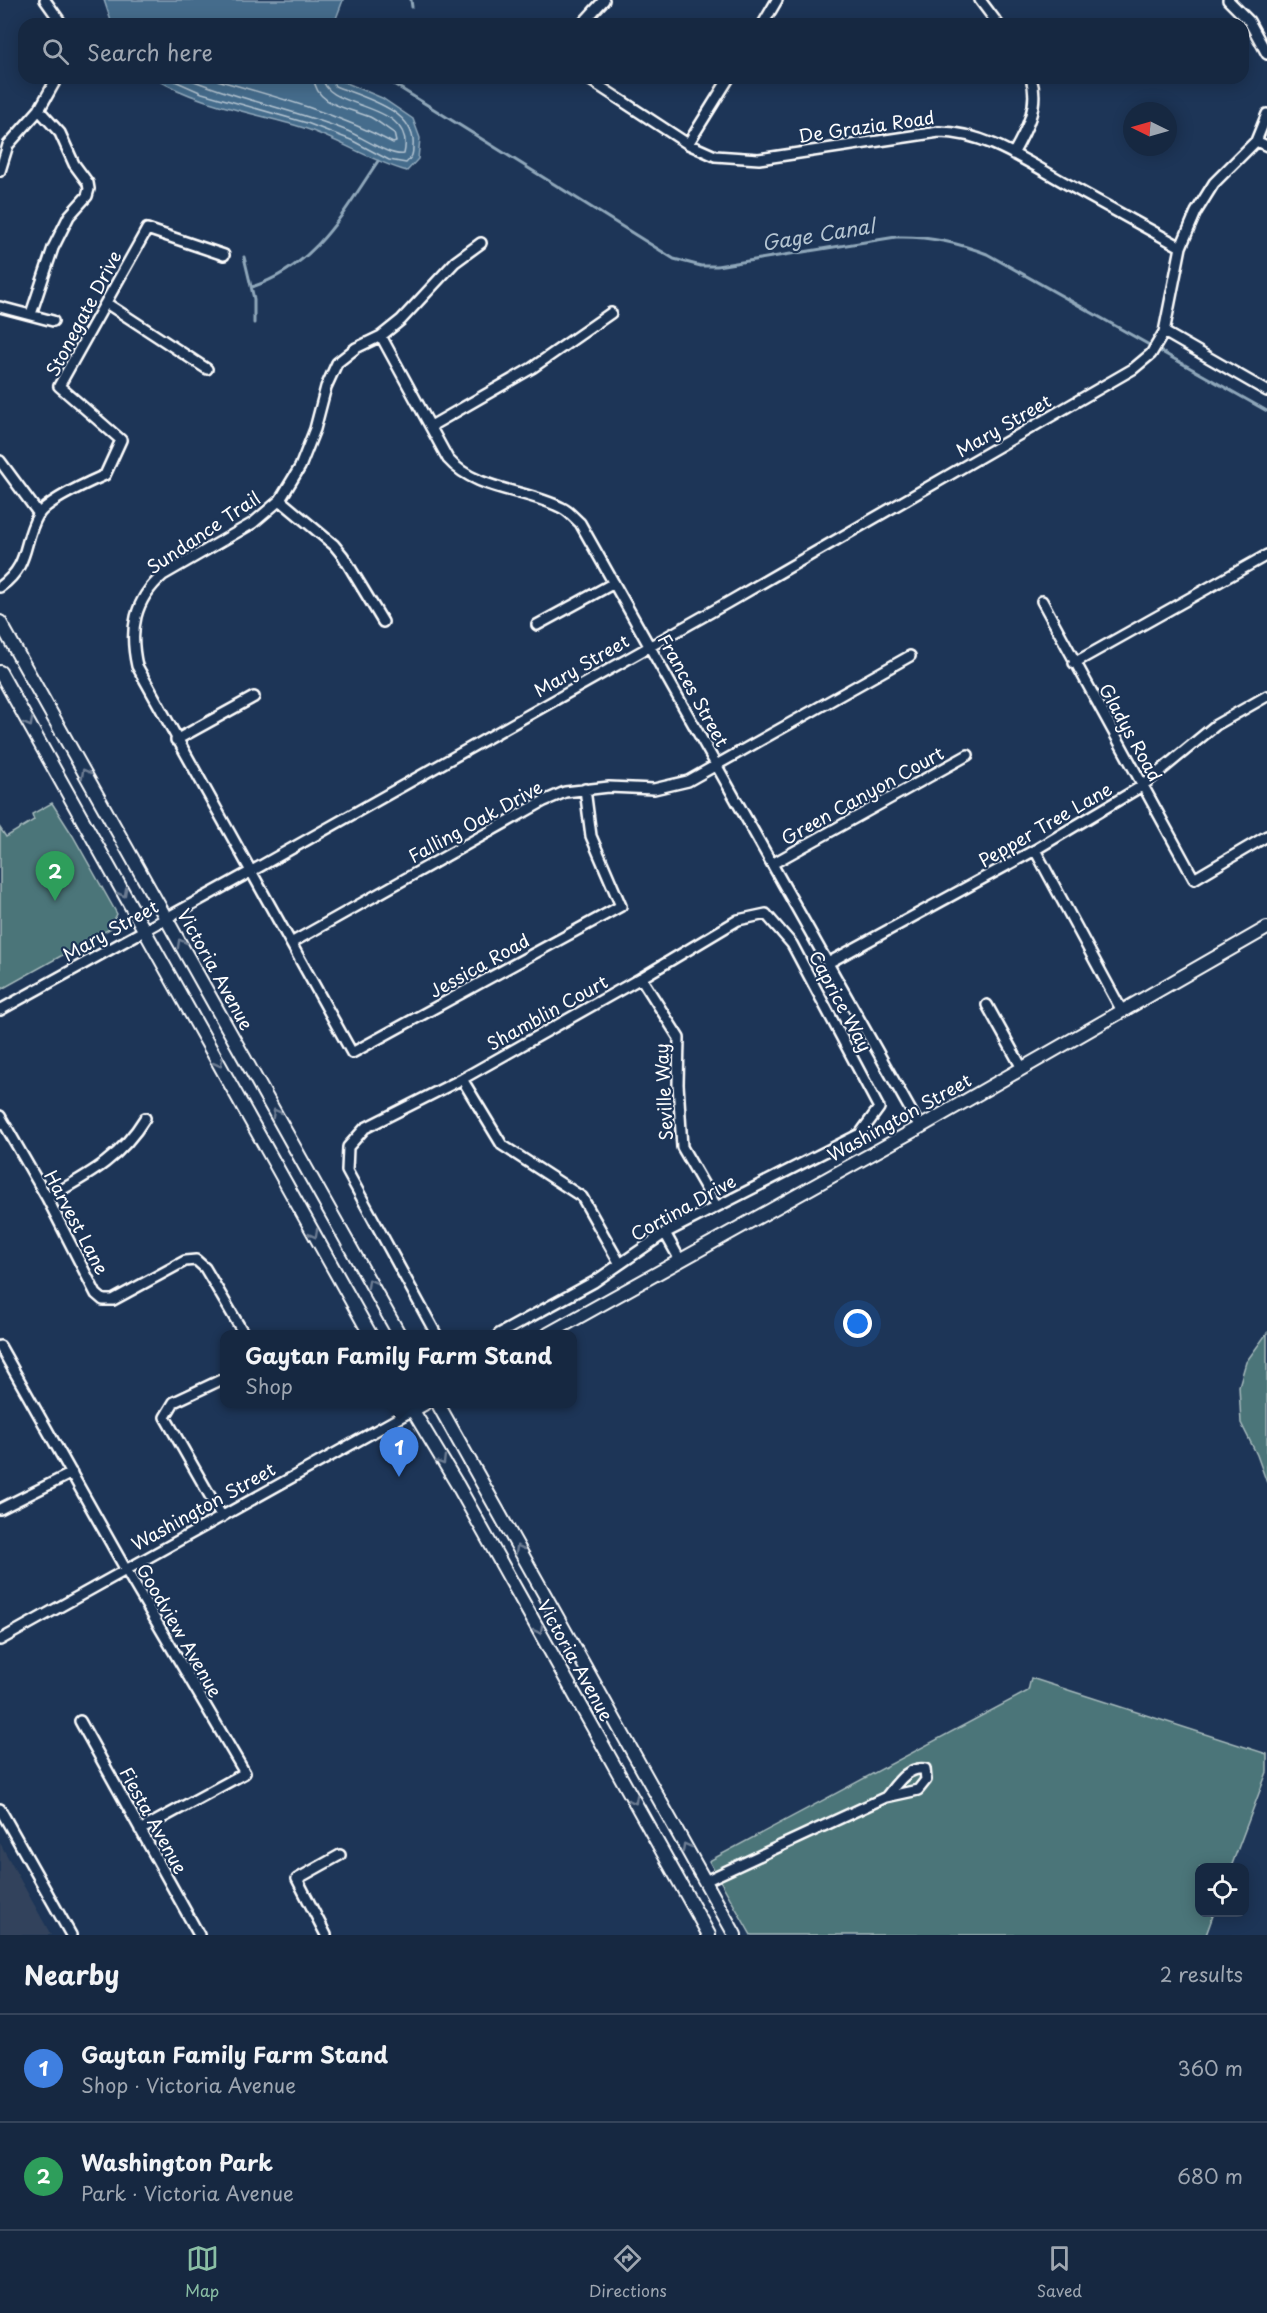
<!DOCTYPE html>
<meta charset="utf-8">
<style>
:root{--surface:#162841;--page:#23344c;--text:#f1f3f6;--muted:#9ea6b1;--line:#35445a;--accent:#8abfa5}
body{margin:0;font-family:"Playpen Sans",sans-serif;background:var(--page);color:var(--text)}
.controls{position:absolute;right:18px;bottom:18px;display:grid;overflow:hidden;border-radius:12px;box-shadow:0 3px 15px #0003}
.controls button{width:54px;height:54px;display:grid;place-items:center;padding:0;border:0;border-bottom:2px solid var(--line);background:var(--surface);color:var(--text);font:30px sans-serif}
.compass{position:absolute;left:1123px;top:102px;width:54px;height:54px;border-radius:50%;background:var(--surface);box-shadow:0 3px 15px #0003;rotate:275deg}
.you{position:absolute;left:858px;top:1324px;width:21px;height:21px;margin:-15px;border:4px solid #fff;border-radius:50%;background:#1a73e8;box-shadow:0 0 0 9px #1a73e833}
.badge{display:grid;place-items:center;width:39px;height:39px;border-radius:50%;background:var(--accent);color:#fff;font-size:20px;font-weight:700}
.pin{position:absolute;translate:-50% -50px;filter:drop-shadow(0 2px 3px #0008)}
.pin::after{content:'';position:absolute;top:32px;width:21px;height:18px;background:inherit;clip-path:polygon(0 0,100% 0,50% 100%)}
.popup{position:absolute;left:220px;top:1330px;width:357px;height:78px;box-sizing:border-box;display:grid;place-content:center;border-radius:12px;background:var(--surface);filter:drop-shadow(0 2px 4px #0005);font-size:20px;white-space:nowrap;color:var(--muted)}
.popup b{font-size:22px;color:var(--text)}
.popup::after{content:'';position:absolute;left:50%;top:100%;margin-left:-12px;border:12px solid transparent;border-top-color:var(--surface)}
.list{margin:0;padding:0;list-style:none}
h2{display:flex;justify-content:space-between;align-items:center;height:78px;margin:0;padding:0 24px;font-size:26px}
h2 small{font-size:20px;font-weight:400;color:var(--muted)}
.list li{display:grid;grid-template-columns:39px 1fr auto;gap:18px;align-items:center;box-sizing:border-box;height:108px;padding:0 24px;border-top:2px solid var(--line)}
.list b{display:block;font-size:22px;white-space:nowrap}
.list p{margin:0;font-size:20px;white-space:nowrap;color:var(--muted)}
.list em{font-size:20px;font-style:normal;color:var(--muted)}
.icon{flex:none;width:33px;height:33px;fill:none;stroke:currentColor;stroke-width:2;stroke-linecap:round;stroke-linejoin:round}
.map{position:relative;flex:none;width:1267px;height:1935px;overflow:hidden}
.search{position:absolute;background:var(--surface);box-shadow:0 3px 15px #0003;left:18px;right:18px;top:18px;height:66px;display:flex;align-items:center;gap:15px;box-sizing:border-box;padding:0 21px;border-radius:18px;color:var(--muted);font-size:22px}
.sheet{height:294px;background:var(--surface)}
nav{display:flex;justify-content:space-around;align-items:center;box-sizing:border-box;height:84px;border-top:2px solid var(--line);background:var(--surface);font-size:16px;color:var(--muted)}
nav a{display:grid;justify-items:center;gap:3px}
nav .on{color:var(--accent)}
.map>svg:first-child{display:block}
.built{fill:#30425c}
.green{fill:#4c7479;stroke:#a6babc;stroke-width:1.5}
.water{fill:#446c8c;stroke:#8fa7ba;stroke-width:1.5}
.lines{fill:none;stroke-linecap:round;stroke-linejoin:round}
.shore{stroke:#b4c4d1;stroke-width:1.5}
.stream{stroke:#8fa7ba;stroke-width:3}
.minor-casing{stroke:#fff;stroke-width:14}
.major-casing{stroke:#fff;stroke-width:16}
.minor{stroke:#1d3557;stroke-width:9}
.major{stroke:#1d3557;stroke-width:12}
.oneway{stroke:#6c7c92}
.labels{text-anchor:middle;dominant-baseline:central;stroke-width:4.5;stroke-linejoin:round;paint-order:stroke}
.street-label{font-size:18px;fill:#fff;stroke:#1d3557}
.water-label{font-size:20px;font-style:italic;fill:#b4c4d1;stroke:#1d3557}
</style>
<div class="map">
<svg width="1267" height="1935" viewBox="0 0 1267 1935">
<rect width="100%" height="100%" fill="#1d3557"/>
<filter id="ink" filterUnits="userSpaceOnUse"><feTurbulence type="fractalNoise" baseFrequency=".0167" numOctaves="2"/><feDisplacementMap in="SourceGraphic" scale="12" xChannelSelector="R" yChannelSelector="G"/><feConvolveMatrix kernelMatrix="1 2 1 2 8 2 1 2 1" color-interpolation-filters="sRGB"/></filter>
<g filter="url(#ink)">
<!-- built -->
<path class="built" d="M 0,1843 L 51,1935 L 0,1935 Z"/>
<!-- green -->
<path class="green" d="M 52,803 L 73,836 L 117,914 L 113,922 L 113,927 L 0,990 L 0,828 L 6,837 L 34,820 L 32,814 Z
M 1267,1333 L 1267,1483 L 1257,1455 L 1241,1423 L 1239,1386 L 1246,1362 Z
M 1031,1678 L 1267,1754 L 1267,1772 L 1231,1867 L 1200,1868 L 1200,1912 L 1214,1913 L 1206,1935 L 751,1935 L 709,1861 L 1028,1691 Z"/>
<!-- water -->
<path class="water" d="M 104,0 L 343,0 L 334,24 L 112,24 Z
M 155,78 L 335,78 L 382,98 L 413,119 L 420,138 L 418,159 L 407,171 C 371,161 340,140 304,128 C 255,112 200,106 155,78 Z"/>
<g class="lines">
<!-- shore -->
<path class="shore" d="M 168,78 L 202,93 L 307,123 L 351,140 L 389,160 L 406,163 C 412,157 413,155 413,147 C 417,110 362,97 335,86 L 331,78
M 187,78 C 238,100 294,109 345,130 C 361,136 390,157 404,154 C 417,100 325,111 323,78
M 210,78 C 274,96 334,112 393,143 L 396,142 L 394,133 C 386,128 378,121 370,117 C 349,108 315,105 314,78"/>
<!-- stream -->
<path class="stream" d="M 411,0 L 412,7
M 384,78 L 674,259 L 701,266 L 717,266 L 896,237 C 928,236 957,242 987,254 L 1267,411
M 244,257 L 254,299 L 254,323
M 252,287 C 317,265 342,214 378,161"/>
<!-- minor casing -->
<g class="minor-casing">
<path id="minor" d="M 45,0 L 62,24
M 980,0 L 998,24
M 1228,0 L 1249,21 L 1267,54
M 582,24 L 604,0
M 763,24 L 777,0
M 587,78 L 688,144 L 715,156 L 759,159 L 939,132 C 986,132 1027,162 1067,184 C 1105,205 1143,226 1181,247
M 1256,141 L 1267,146
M 688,144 L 729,78
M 1013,154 C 1026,131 1040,105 1031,78
M 0,171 L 8,145 L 39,110 L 57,78
M 481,243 L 455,262 L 401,320 L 381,336 L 356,348 L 337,363 L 326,387 L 315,429 L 300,467 L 280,500 L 253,523 L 163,575 C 134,600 129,630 137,666 L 352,1053 L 621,906 L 591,836 L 585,789
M 106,303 L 207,369
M 0,307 L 53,321
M 31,314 L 53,248 L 69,216 L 87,196 L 89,189 L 88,183 L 74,164 L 60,133 L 39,110
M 1164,332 L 1267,391
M 381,336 L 448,459 C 476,491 526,489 562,508 C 569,511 574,518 580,523 L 920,1127
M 431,426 L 532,368 L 611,313
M 0,461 L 39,514
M 280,500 L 334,545 L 343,556 L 383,622
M 0,587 C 31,564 22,543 38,515 C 47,501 89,482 105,475 L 121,440 L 59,386 L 147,229 L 224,255
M 1042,601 L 1194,879 L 1267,836
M 537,625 L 614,583
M 1074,663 L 1267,555
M 176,740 L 254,697
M 1035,850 L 1122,1011
M 772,864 L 968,755
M 291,943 L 544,801 L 565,792 L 609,787 L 654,789 L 688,781 L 910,656
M 828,963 L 1035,850 L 1142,786 L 1216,725 L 1267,696
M 641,978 L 679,1038 L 678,1084 L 682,1147 L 716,1206
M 987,1005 L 1022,1068
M 0,1010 L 250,872 L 727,603 L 1133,369 L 1151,354 L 1164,332 L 1181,247 L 1196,212 L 1214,183 L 1256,141 L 1267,114
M 462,1079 L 502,1145 L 582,1197 L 620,1264
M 0,1116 L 47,1198 L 96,1294 L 103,1300 L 113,1300 L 185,1261 L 196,1260 L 205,1268 L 244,1334
M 47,1198 C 88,1175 120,1159 145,1118
M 665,1233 L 680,1260
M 436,1334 L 347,1171 L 348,1147 L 365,1128 L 462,1079 L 641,978 L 738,920 L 766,914 L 792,944 L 879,1108 L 860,1134 L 665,1233 L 594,1282 L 499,1334
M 0,1346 L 126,1570 L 245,1773 L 140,1830
M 0,1509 L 72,1473
M 222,1517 L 165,1417 L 174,1402 L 225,1378
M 0,1640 L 413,1410
M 80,1721 L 199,1935
M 0,1809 L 71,1935
M 705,1881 L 886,1797 L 918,1790 L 926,1780 L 925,1769 C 907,1766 896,1785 886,1797
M 326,1935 L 297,1879 L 340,1855"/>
</g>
<!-- major casing -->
<g class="major-casing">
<path id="major" d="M 0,622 L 399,1334
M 0,672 L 370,1334
M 548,1334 L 920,1127 L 1267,928
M 409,1404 L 457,1484 L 709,1935
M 438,1404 L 735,1935
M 413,1410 L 424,1404"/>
</g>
<!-- minor -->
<use href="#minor" class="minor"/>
<!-- major -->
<use href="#major" class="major"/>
</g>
<!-- one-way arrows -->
<defs><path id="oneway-chevron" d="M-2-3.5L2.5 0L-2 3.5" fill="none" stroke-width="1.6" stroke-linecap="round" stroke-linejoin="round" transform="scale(1.5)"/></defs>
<g class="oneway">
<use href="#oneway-chevron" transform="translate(29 723) rotate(61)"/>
<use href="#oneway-chevron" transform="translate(85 773) rotate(-119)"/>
<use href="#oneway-chevron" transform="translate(123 893) rotate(61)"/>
<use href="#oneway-chevron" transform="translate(181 943) rotate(-119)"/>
<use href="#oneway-chevron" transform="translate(219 1063) rotate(61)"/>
<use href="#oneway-chevron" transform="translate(276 1113) rotate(-119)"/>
<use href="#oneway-chevron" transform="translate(314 1234) rotate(61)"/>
<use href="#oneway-chevron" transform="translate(371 1283) rotate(-119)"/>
<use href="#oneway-chevron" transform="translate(442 1461) rotate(59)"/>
<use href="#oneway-chevron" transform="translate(519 1549) rotate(-119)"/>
<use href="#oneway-chevron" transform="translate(539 1630) rotate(61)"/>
<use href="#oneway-chevron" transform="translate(634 1800) rotate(61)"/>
<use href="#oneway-chevron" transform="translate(686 1847) rotate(-119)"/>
</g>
</g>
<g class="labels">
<!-- street labels -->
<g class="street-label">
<text transform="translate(866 126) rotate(-8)">De Grazia Road</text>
<text transform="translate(83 313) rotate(-62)">Stonegate Drive</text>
<text transform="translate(1003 425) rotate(-30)">Mary Street</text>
<text transform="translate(203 532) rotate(-34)">Sundance Trail</text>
<text transform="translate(581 665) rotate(-30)">Mary Street</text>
<text transform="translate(694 690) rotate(61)">Frances Street</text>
<text transform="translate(1131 732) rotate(61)">Gladys Road</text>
<text transform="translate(862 795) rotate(-29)">Green Canyon Court</text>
<text transform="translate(475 821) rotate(-29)">Falling Oak Drive</text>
<text transform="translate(1045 824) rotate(-30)">Pepper Tree Lane</text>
<text transform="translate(110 930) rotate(-29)">Mary Street</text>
<text transform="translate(479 965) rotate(-29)">Jessica Road</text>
<text transform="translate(216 969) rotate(61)">Victoria Avenue</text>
<text transform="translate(841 1001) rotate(62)">Caprice Way</text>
<text transform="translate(547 1012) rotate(-29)">Shamblin Court</text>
<text transform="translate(663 1092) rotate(-93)">Seville Way</text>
<text transform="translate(899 1117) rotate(-29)">Washington Street</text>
<text transform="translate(683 1207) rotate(-29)">Cortina Drive</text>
<text transform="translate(77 1222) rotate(62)">Harvest Lane</text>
<text transform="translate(203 1506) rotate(-29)">Washington Street</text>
<text transform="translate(180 1630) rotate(60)">Goodview Avenue</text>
<text transform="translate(576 1660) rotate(61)">Victoria Avenue</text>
<text transform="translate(154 1820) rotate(61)">Fiesta Avenue</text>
</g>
<!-- water labels -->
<g class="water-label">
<text transform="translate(818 234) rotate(-9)">Gage Canal</text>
</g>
</g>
</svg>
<div class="controls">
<button><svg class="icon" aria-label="locate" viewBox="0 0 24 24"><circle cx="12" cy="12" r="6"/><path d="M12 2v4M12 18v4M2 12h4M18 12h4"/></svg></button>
</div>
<svg class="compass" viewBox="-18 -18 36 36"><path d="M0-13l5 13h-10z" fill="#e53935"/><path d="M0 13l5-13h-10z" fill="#9ea6b1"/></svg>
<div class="you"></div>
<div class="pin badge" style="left:399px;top:1477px;background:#3f7fe0">1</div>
<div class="popup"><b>Gaytan Family Farm Stand</b>Shop</div>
<div class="pin badge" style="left:55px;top:901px;background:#2e9e5b">2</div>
<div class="search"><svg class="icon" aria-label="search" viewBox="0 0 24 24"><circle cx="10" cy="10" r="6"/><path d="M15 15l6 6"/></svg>Search here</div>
</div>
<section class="sheet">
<h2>Nearby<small>2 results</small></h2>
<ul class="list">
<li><span class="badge" style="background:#3f7fe0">1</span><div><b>Gaytan Family Farm Stand</b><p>Shop · Victoria Avenue</p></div><em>360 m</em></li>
<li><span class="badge" style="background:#2e9e5b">2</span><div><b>Washington Park</b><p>Park · Victoria Avenue</p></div><em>680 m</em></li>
</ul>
</section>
<nav>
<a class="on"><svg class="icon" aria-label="map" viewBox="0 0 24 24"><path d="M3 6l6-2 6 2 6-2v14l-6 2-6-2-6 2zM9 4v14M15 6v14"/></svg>Map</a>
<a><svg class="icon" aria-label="directions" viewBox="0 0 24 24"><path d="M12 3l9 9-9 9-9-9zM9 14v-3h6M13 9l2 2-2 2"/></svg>Directions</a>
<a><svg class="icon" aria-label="saved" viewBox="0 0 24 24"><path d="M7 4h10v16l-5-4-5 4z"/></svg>Saved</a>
</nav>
